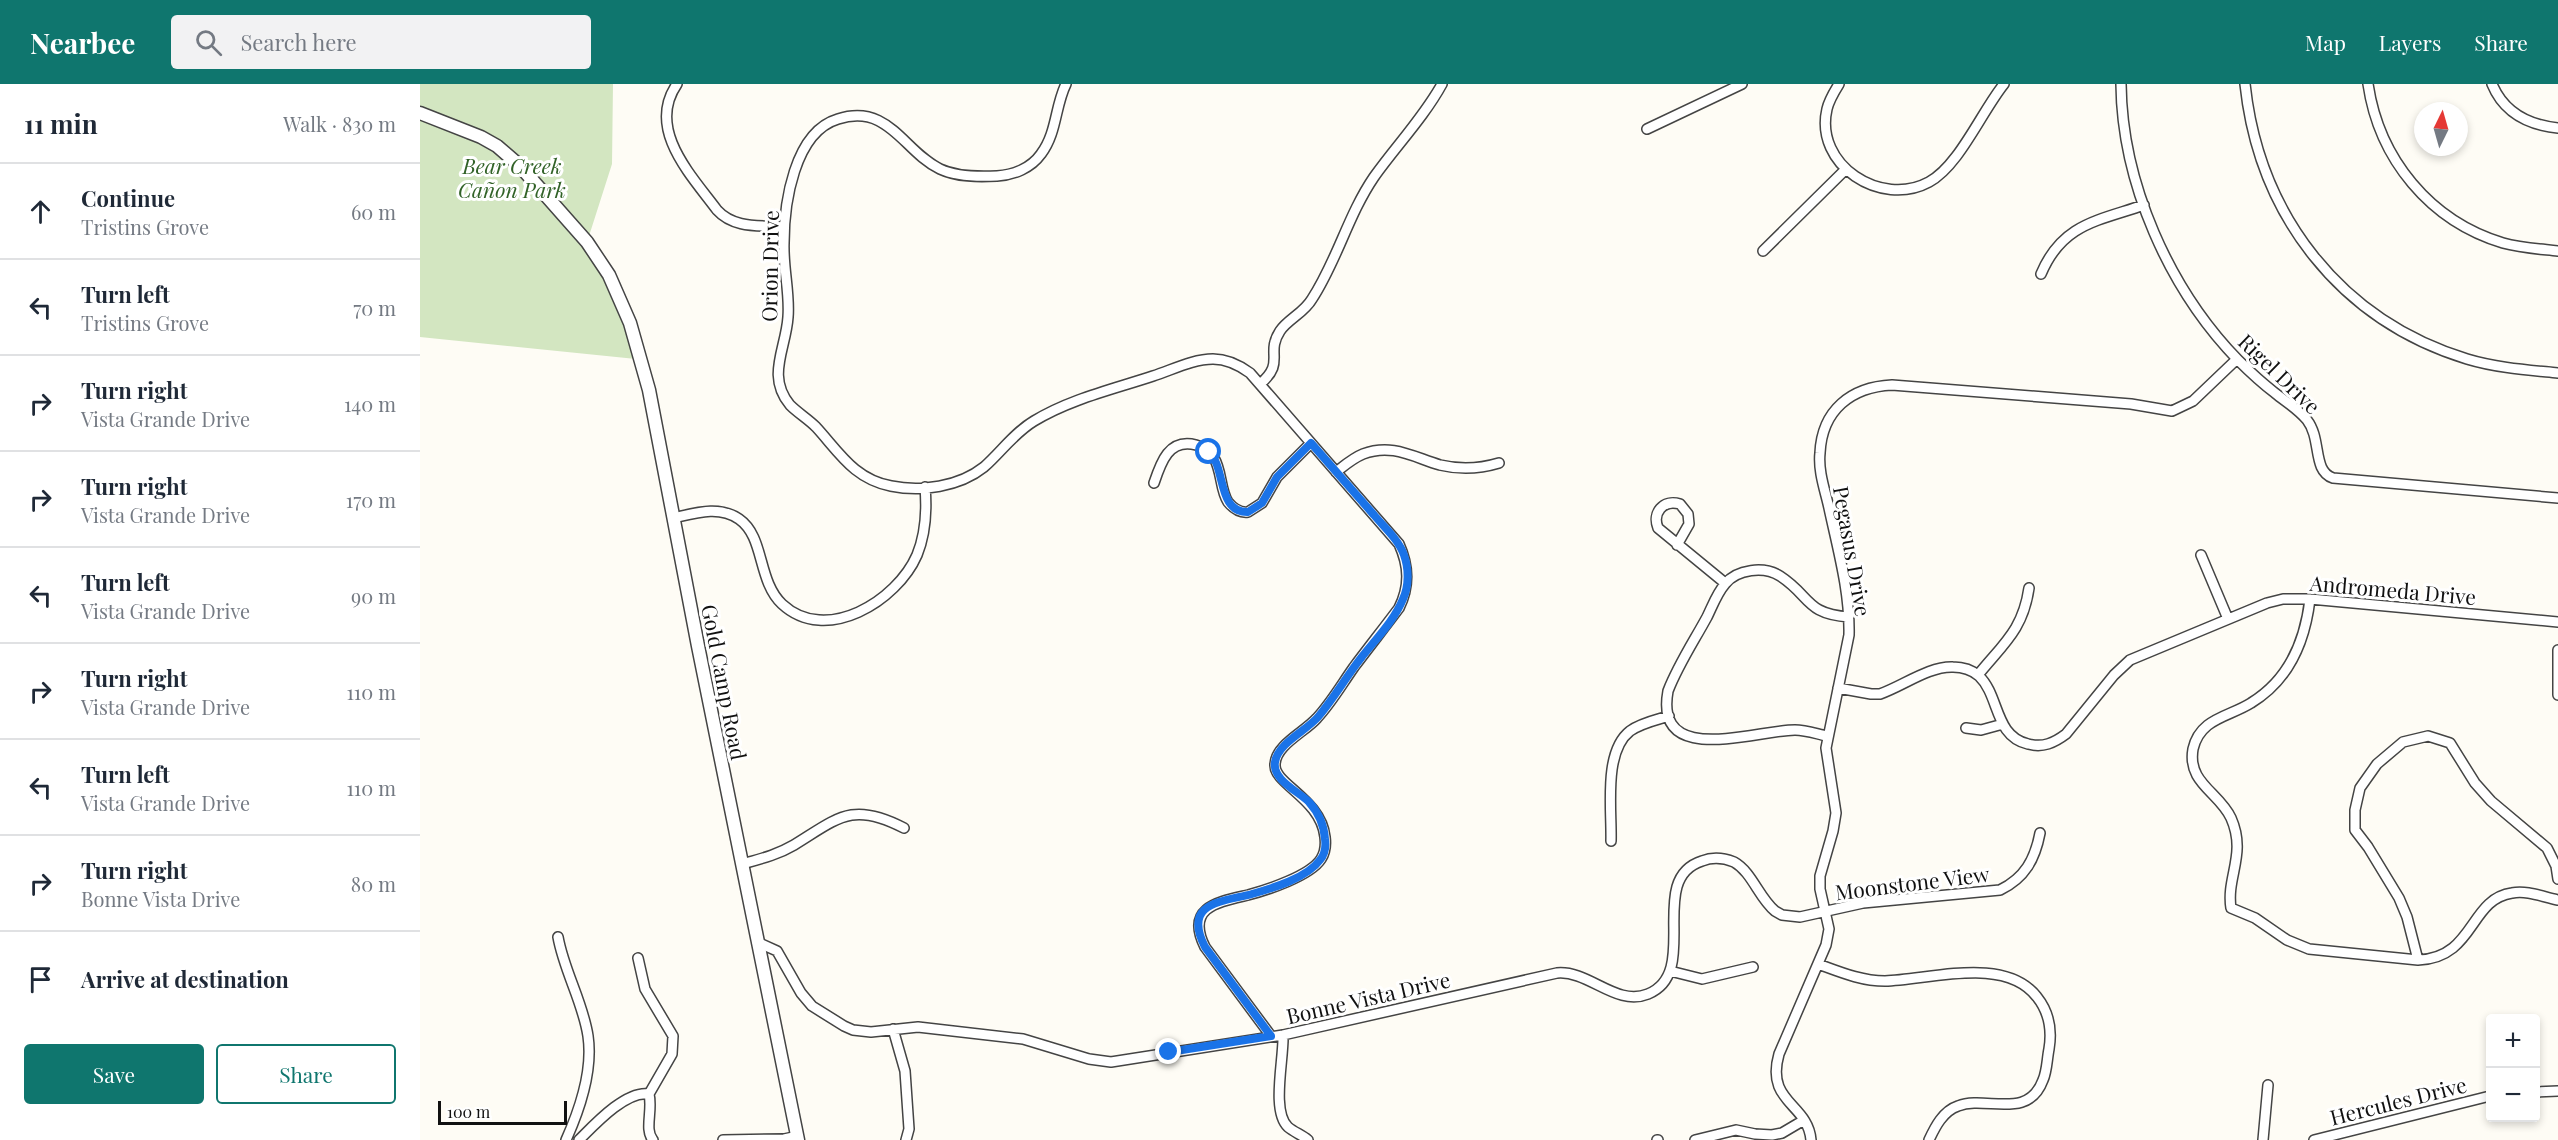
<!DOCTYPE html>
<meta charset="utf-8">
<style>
:root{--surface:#fff;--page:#f2f2f3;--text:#1f2937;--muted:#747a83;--line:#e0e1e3;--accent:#0f766e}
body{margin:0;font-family:"Playfair Display",serif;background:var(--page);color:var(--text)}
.controls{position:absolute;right:18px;bottom:18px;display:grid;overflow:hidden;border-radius:6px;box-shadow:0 3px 9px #0003}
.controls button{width:54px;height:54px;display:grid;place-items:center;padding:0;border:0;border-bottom:2px solid var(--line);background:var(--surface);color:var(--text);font:30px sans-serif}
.compass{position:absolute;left:1994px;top:18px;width:54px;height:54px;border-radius:50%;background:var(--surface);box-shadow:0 3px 9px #0003;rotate:5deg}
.scale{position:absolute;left:18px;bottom:15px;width:129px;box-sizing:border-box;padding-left:6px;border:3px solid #111;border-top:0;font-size:16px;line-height:21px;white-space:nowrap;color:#111;-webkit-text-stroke:4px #fff;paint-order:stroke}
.stop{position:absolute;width:18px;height:18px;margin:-14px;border:4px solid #1a73e8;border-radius:50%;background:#fff}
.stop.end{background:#1a73e8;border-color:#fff;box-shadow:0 2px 6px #0008}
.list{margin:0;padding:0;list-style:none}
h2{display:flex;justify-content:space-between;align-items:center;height:78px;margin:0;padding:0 24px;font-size:26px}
h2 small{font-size:20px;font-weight:400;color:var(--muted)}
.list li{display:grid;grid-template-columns:39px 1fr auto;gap:18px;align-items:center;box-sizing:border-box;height:96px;padding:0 24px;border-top:2px solid var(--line)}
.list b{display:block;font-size:22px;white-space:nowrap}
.list p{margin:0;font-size:20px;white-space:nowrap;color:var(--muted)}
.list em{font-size:20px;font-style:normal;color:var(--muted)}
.actions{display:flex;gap:12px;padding:18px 24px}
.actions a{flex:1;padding:14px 0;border:2px solid var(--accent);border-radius:6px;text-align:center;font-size:21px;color:var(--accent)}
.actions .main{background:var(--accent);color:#fff}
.icon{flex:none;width:33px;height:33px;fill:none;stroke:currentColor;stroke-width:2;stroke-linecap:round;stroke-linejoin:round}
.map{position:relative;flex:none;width:2138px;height:1056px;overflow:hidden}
header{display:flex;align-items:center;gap:36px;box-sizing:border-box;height:84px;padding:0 30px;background:var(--accent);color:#fff}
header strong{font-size:28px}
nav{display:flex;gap:33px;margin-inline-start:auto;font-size:21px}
.search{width:420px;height:54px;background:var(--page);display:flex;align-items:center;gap:15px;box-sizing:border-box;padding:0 21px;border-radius:6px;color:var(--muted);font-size:22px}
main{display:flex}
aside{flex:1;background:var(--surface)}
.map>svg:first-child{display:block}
.green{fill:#d3e6c1}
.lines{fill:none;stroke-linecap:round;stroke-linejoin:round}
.minor-casing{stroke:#444;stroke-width:12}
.tertiary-casing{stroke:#444;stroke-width:15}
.minor{stroke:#fff;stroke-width:9}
.tertiary{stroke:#fff;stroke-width:12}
.route{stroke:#1a73e8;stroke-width:8}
.labels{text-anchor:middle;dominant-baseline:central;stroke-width:6;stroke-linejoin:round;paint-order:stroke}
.park-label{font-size:21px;font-style:italic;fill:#316227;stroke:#fff}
.street-label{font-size:21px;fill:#111;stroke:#fff}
</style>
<header>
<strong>Nearbee</strong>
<div class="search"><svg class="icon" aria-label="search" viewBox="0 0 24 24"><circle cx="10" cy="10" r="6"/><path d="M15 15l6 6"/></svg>Search here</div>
<nav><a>Map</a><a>Layers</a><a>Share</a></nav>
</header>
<main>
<aside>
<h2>11 min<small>Walk · 830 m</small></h2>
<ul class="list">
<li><svg class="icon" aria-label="ahead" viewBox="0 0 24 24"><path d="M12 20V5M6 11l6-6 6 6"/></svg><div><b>Continue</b><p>Tristins Grove</p></div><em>60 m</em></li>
<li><svg class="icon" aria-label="left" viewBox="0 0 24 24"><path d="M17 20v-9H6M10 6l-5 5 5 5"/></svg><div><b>Turn left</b><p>Tristins Grove</p></div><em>70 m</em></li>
<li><svg class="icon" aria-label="right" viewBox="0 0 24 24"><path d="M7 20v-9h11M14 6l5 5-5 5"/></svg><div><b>Turn right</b><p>Vista Grande Drive</p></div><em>140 m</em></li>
<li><svg class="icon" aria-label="right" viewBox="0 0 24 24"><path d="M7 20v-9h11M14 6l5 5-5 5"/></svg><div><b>Turn right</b><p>Vista Grande Drive</p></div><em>170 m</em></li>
<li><svg class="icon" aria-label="left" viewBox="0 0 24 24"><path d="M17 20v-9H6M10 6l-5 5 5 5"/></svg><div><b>Turn left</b><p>Vista Grande Drive</p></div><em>90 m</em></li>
<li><svg class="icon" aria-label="right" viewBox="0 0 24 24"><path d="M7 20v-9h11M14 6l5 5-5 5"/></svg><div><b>Turn right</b><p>Vista Grande Drive</p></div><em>110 m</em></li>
<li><svg class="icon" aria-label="left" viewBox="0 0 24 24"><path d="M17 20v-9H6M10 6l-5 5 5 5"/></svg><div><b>Turn left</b><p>Vista Grande Drive</p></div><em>110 m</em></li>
<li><svg class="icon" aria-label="right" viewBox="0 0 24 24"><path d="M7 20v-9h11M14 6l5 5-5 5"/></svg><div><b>Turn right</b><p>Bonne Vista Drive</p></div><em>80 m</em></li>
<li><svg class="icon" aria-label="arrive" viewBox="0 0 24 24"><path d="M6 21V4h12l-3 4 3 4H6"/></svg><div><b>Arrive at destination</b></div></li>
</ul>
<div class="actions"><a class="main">Save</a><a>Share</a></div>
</aside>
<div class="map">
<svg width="2138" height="1056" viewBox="0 0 2138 1056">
<rect width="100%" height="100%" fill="#fefcf5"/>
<!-- green -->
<path class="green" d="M 0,0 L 193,0 L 192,80 L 169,152 L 210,252 L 216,275 L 0,253 Z"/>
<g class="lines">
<!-- minor casing -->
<g class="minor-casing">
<path id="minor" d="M 257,0 C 226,45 271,91 297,126 C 314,145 341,141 364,143
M 646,0 C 635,22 637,49 621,70 C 611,84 594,91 577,92 C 558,93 537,93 520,85 C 483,67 469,19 418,35 C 374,48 364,120 364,159 C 363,184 370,209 368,233 C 366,265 346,292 370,321 C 378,329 388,335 396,343 C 419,368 434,395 471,402 C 501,408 539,403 564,383 C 581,368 594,349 614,337 C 650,315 694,305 733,292 C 752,286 773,275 793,275 C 807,275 819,281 830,289 L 979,460 C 989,482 990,502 979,524 C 964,544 949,563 934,583 C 922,600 911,619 897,634 C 885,648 855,661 855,681 C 854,700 901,715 905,753 C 906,761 905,769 901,775 C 890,792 847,806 828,811 C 798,818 765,823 785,863 L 851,952
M 1419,0 C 1414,8 1409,16 1407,25 C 1394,81 1461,124 1509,98 C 1539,82 1562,27 1584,0
M 1701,0 C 1702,99 1749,205 1818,276 C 1829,287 1842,299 1855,309 C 1866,318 1878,325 1887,336 C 1902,355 1892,387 1913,394 L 2138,414
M 1825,0 C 1839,131 1920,236 2047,275 C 2077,284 2108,286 2138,289
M 1948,0 C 1959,75 2010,137 2083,159 C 2101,164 2120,165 2138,167
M 2072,0 C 2084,29 2108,41 2138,44
M 1227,45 L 1322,0
M 1343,167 L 1426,85
M 1621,190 C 1642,140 1677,137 1724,121
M 840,300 C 866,278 845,270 860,247 C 868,235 884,229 892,215 C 917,177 928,131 954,93 C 976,62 1004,33 1022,0
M 916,388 C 925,381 933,374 943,370 C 972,359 993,373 1020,381 C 1041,386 1059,385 1079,379
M 734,399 C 741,378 749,354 776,361 C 784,363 790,367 794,374 C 802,387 800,406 808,418 C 813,424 820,429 828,428 L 842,419 L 857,393 L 891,359
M 253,434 C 275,429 299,421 319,435 C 345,453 337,496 362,520 C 406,561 477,517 497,471 C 506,449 507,426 505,403
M 1257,461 L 1269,440 L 1268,430 L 1260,420 C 1243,415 1232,429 1238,444 L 1305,499
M 1781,471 L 1808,535
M 1890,515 C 1885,558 1869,596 1831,619 C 1809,633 1780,634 1773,665 C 1767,699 1799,708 1811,734 C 1827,770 1806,793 1811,824 L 1835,834 L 1867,856 L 1889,865 L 1998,876 C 2055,874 2049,815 2092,809 C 2107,806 2123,813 2138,816
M 2138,566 L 2138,611
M 1558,591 C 1583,560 1603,546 1609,504
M 1418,604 L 1451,610 L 1460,610 C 1483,602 1509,582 1533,583 C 1542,583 1552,586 1559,592 C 1580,612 1574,652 1608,660 C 1623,664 1634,659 1646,650 L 1694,591 L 1710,576 L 1847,519 L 1863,515 L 1890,515 L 2138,538
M 1546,644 L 1561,646 L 1583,640
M 1407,652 C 1397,650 1386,646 1375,646 C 1336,646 1234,684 1248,607 C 1258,581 1274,557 1287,533 C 1292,523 1297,509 1305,500 C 1317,485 1344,482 1360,492 C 1391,512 1385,530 1429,533
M 1191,757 C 1192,726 1183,668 1210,647 C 1221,639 1236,636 1249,632
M 322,780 C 340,775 357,771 374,761 C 418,734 432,717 484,744
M 138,853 C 144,887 163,918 168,952 C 173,986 160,1025 146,1056
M 337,858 L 357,867 L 381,909 L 392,922 L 424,942 L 433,946 L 451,948 L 498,943 L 603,955 L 669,975 L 691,978 L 863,951 L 1137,889 C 1169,886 1196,923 1228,910 C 1282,888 1225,795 1282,777 C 1292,773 1304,774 1314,778 C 1332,788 1339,814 1355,827 L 1362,831 L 1380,833 L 1443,819 L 1580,806 C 1605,794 1615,775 1620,749
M 218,874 L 225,905 L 253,952 L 252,970 L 229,1010
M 1998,876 L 1987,833 L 1979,814 L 1948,763 L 1935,746 L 1935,726 L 1940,704 L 1957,680 L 1983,658 L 2008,652 L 2030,659 L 2055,699 L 2071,717 L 2127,764 L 2136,782 L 2138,795
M 1398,880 C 1420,888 1441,897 1465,897 C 1509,896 1585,871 1617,913 C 1629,928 1632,947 1629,965 C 1627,975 1627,987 1623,996 C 1608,1037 1566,1011 1538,1022 C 1523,1027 1515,1043 1509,1056
M 1250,887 L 1282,895 L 1333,883
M 473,945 L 485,987 L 489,1045 L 486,1056
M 863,951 C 864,975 851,1027 868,1043 C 874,1048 882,1051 888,1056
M 2116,1008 L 2138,1007
M 229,1010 C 233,1026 224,1046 233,1056
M 159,1056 C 174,1041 206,1006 229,1010
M 303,1056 L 364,1055 L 378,1052
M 1237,1056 L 1238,1056
M 1275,1056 L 1316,1046 L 1335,1050 L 1352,1051 L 1362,1049 L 1384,1036
M 1391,1056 C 1388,1019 1345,1019 1359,970 L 1406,861 L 1409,845 L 1400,805 L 1400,792 L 1413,747 L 1416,729 L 1406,664 L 1429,551 C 1430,508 1418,466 1409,424 C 1405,406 1398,387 1400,369 C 1402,326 1431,303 1472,301 L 1711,320 L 1752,327 L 1773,317 L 1817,275
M 1843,1056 L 1848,1001
M 1894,1056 L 2070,1012"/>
</g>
<!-- tertiary casing -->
<g class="tertiary-casing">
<path id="tertiary" d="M 0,29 L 61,53 L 77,62 L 99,81 L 167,158 L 189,191 L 210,239 L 229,306 L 278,562 L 378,1056"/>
</g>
<!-- minor -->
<use href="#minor" class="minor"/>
<!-- tertiary -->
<use href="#tertiary" class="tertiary"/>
</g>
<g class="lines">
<!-- route -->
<path class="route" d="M 749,968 L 851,952 L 785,863 C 762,818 802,818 832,810 C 853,804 887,794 900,776 C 905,770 906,762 905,755 C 904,741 898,728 889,718 C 878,707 852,696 855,678 C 858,659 886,647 898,633 C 914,614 926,593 941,574 C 955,556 974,537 983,515 C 989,502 989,485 984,471 C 979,456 964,443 954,431 C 933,407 912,383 891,359 L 857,393 L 842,419 L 828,428 C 797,429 806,383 789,368"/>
</g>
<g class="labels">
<!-- park labels -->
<g class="park-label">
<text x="92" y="81">Bear Creek<tspan x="92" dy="24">Cañon Park</tspan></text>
</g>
<!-- street labels -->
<g class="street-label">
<text transform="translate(349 182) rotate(-89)">Orion Drive</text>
<text transform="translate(1860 289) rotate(44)">Rigel Drive</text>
<text transform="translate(1433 467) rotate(80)">Pegasus Drive</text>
<text transform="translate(1973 505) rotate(5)">Andromeda Drive</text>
<text transform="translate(305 598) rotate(79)">Gold Camp Road</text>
<text transform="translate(1492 798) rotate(-7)">Moonstone View</text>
<text transform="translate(948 913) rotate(-13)">Bonne Vista Drive</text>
<text transform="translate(1978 1016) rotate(-14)">Hercules Drive</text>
</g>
</g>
</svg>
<div class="controls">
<button>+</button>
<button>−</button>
</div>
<svg class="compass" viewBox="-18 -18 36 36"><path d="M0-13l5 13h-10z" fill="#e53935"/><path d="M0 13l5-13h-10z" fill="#747a83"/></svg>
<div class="scale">100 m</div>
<div class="stop" style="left:789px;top:368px"></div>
<div class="stop end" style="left:749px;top:968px"></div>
</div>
</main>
